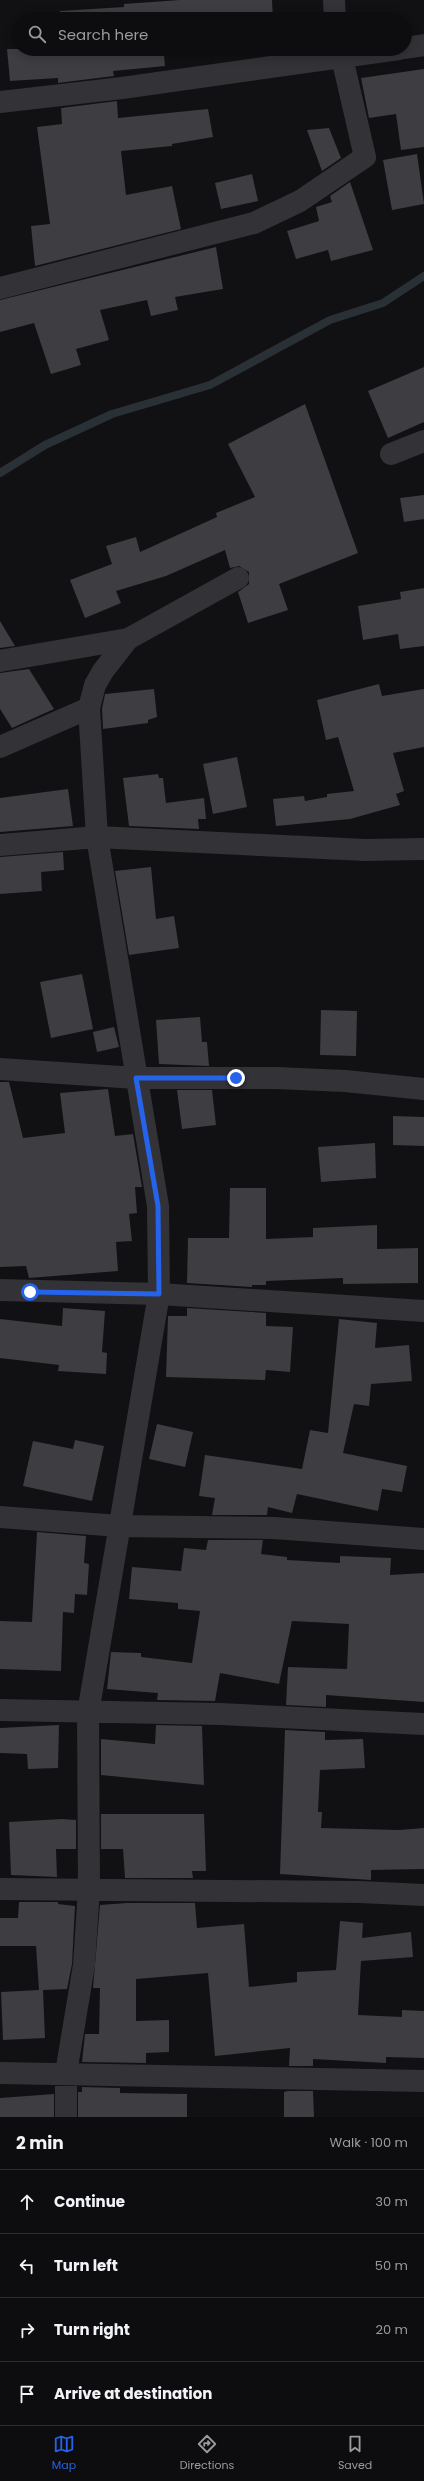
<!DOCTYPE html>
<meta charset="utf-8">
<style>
:root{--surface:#0d0c0e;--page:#1b1a1c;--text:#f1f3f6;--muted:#9a9b9e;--line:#2d2c2e;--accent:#2563eb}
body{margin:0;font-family:Poppins,sans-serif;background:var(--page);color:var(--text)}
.stop{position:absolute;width:12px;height:12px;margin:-9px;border:3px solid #2563eb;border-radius:50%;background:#fff}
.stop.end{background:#2563eb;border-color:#fff;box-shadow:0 1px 4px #0008}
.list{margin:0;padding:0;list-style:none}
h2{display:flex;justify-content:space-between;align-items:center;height:52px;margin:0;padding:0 16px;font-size:17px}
h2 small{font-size:13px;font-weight:400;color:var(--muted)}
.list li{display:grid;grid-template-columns:26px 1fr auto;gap:12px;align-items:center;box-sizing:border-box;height:64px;padding:0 16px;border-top:1px solid var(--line)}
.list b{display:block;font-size:15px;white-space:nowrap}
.list em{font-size:13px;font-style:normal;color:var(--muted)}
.icon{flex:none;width:22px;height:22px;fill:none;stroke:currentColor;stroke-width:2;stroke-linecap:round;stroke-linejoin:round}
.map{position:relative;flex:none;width:424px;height:2117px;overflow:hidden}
.search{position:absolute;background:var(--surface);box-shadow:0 2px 10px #0003;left:12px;right:12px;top:12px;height:44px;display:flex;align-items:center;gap:10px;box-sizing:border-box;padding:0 14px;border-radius:22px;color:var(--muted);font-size:15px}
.sheet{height:308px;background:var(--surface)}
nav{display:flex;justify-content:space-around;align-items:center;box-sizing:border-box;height:56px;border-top:1px solid var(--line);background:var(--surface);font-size:11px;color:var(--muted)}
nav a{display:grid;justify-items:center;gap:2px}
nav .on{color:var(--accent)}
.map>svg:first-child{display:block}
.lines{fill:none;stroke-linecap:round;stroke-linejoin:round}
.stream{stroke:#293137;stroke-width:8}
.building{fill:#3d3d42}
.street{stroke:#323237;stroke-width:22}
.route{stroke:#2563eb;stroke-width:5}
</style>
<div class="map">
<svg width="424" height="2117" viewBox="0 0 424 2117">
<rect width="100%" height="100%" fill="#111012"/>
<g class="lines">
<!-- stream -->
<path class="stream" d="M 0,473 L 45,445 L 112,414 L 210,385 L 330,320 L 383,303 L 424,276"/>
</g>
<!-- building -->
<path class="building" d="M 180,0 L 272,0 L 273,19 L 60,19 L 60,11 L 124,7 L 124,4 Z
M 7,49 L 226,49 L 189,50 L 189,52 L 164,55 L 165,66 L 113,71 L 114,76 L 58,83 L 58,78 L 10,81 Z
M 242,49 L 266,49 L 266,52 L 242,53 Z
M 424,69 L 424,147 L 401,150 L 396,114 L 369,118 L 361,78 Z
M 117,101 L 118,118 L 208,109 L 213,137 L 172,144 L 172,146 L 121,151 L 126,195 L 172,186 L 181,229 L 35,266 L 31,226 L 50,224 L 37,127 L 62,124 L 61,108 Z
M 329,128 L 341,158 L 322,171 L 307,130 Z
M 417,154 L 424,204 L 392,210 L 383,160 Z
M 252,174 L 258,201 L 221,209 L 215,183 Z
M 350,182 L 373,250 L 331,261 L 328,250 L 296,259 L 287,231 L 319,221 L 316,207 L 332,202 L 330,196 Z
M 216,247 L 223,289 L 175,297 L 178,310 L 151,316 L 147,300 L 100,310 L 109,340 L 76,349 L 81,365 L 51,374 L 34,323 L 0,332 L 0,300 Z
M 424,367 L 424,422 L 388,438 L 368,391 Z
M 305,404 L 358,553 L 279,584 L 288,610 L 248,623 L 238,592 L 249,584 L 249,572 L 239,566 L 230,568 L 225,550 L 166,576 L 116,591 L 121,603 L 85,618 L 70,580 L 112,564 L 106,546 L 136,537 L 140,552 L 217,517 L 216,513 L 255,497 L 228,444 Z
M 424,495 L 424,519 L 404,522 L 400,498 Z
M 424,588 L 424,646 L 400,649 L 398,634 L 363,640 L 358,606 L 401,599 L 400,592 Z
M 0,621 L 15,646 L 0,648 Z
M 29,669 L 54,709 L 12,728 L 0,709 L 0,673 Z
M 379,684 L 382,696 L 424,689 L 424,747 L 393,753 L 404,791 L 396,794 L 400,805 L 350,819 L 276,826 L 273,799 L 304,796 L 305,801 L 327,797 L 327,794 L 354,791 L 338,737 L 326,740 L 317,700 Z
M 154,689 L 157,717 L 148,720 L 148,723 L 103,729 L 102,709 L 105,694 Z
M 237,757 L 247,807 L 213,814 L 203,764 Z
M 158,774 L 159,778 L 163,778 L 166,803 L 204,798 L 206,819 L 198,819 L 199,829 L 129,826 L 123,778 Z
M 68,789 L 73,826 L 0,832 L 0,798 Z
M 63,852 L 64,870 L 41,872 L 42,891 L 0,894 L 0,857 Z
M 151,867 L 156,919 L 174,916 L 179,948 L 129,955 L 115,871 Z
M 82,974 L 93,1029 L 51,1038 L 40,982 Z
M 321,1010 L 357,1011 L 356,1056 L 320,1055 Z
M 200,1017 L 202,1042 L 207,1042 L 209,1066 L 159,1064 L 156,1020 Z
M 114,1027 L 119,1047 L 97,1052 L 93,1032 Z
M 0,1082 L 9,1082 L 23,1138 L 65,1133 L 60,1093 L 108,1089 L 115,1136 L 133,1134 L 142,1187 L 135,1187 L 137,1213 L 129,1214 L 132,1241 L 116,1242 L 118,1271 L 29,1278 L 26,1266 L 0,1267 Z
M 177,1090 L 212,1090 L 216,1125 L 182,1129 Z
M 393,1116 L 424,1117 L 424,1146 L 393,1145 Z
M 375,1143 L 376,1178 L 321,1182 L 318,1147 Z
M 230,1188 L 266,1188 L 266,1239 L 313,1237 L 313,1228 L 377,1225 L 377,1249 L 418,1248 L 418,1283 L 343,1284 L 343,1278 L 266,1281 L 266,1285 L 252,1285 L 252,1287 L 187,1283 L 188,1238 L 229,1238 Z
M 63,1308 L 105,1311 L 102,1352 L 107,1353 L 106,1374 L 58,1371 L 59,1365 L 0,1358 L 0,1319 L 62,1326 Z
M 187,1308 L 266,1313 L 266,1326 L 293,1327 L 290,1372 L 266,1370 L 265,1380 L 166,1377 L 168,1316 L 187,1316 Z
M 339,1319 L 377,1323 L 375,1348 L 409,1345 L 412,1381 L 371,1384 L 369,1406 L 354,1404 L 343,1453 L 407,1466 L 402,1492 L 382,1489 L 378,1511 L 297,1494 L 292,1513 L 268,1507 L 267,1515 L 212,1515 L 215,1498 L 199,1496 L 205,1455 L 302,1469 L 310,1430 L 328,1433 Z
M 157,1424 L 193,1432 L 185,1467 L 149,1459 Z
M 75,1440 L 104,1446 L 92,1501 L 23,1486 L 33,1441 L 73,1449 Z
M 37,1532 L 86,1536 L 84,1563 L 89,1564 L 87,1595 L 75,1594 L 74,1613 L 63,1612 L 61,1671 L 0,1669 L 0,1621 L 32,1622 Z
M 208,1540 L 263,1540 L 261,1554 L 287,1557 L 287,1560 L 340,1563 L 340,1556 L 391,1558 L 390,1575 L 424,1573 L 424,1702 L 326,1695 L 326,1707 L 286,1705 L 288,1667 L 347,1669 L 349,1624 L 292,1621 L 279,1684 L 220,1673 L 215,1701 L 157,1700 L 158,1693 L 107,1689 L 111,1652 L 141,1653 L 141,1657 L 192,1663 L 200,1611 L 178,1609 L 178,1603 L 129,1599 L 132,1567 L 181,1571 L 184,1548 L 206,1550 Z
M 59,1725 L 58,1768 L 28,1769 L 27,1754 L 0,1753 L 0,1728 Z
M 156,1725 L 202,1726 L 204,1785 L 101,1775 L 101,1739 L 155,1744 Z
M 285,1730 L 325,1732 L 325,1740 L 363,1739 L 365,1768 L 320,1770 L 318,1812 L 322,1812 L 321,1828 L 399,1830 L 424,1828 L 424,1869 L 371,1870 L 371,1880 L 280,1874 Z
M 101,1814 L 204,1814 L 206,1871 L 192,1871 L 193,1878 L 125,1878 L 123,1849 L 101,1849 Z
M 62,1819 L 76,1820 L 76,1849 L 56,1849 L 57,1877 L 11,1875 L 9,1822 Z
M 19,1902 L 58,1902 L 58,1904 L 75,1906 L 72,1964 L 67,1989 L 43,1990 L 45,2038 L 3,2040 L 1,1992 L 39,1990 L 36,1946 L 0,1946 L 0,1918 L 18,1918 Z
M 127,1903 L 195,1903 L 197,1928 L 244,1924 L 249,1987 L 297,1982 L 297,1972 L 336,1970 L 340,1921 L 363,1923 L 362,1938 L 411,1932 L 413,1957 L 361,1961 L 358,2015 L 402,2017 L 402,2010 L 424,2011 L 424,2058 L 386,2057 L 386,2063 L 313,2059 L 313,2066 L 289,2066 L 290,2048 L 215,2056 L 208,1973 L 136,1979 L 136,2021 L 169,2020 L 169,2052 L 146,2053 L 146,2063 L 82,2062 L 85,2034 L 99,2034 L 100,1988 L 93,1988 L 100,1905 Z
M 82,2087 L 120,2088 L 120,2093 L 187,2094 L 187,2117 L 78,2117 L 78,2092 L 82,2092 Z
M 288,2091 L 313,2091 L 314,2117 L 284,2117 L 284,2092 Z
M 54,2094 L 54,2117 L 0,2117 L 0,2098 Z"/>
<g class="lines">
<!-- street -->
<path class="street" d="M 334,0 L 335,19
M 405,48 L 424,45
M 0,102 L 122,88 L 399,49
M 0,288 L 254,223 L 300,201 L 365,157 L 340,49
M 391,454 L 424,441
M 0,661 L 128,639
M 0,747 L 89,708
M 0,845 L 97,837 L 365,850 L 424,849
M 0,1069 L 136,1078 L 276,1078 L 345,1081 L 424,1089
M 0,1290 L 159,1294 L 424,1311
M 0,1517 L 119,1526 L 274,1528 L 424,1539
M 0,1710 L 220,1714 L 424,1724
M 0,1889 L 360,1892 L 424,1895
M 0,2073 L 424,2081
M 66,2117 L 66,2073 L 84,1965 L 89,1889 L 88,1713 L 159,1294 L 158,1206 L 97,837 L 89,708 L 95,685 L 103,671 L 128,639 L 238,578"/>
</g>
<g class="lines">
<!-- route -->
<path class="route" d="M 30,1292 L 159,1294 L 158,1206 L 136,1078 L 236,1078"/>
</g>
</svg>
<div class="stop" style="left:30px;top:1292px"></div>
<div class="stop end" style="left:236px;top:1078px"></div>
<div class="search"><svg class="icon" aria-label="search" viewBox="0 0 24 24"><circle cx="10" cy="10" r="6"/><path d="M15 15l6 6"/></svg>Search here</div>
</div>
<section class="sheet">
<h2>2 min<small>Walk · 100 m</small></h2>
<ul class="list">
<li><svg class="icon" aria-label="ahead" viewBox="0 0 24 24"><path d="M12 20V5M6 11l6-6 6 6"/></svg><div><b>Continue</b></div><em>30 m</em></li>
<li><svg class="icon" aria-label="left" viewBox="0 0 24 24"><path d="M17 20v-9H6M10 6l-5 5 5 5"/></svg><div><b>Turn left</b></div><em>50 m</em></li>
<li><svg class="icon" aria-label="right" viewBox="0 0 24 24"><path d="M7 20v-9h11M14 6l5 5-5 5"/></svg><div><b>Turn right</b></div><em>20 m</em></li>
<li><svg class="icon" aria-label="arrive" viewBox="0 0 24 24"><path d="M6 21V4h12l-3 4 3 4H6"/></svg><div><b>Arrive at destination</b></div></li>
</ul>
</section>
<nav>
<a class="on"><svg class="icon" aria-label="map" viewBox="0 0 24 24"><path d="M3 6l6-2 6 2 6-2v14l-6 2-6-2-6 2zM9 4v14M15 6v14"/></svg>Map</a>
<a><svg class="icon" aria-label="directions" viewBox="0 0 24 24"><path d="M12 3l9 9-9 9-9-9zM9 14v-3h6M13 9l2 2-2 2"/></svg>Directions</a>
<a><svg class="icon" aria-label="saved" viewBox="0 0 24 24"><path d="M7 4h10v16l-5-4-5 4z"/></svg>Saved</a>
</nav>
